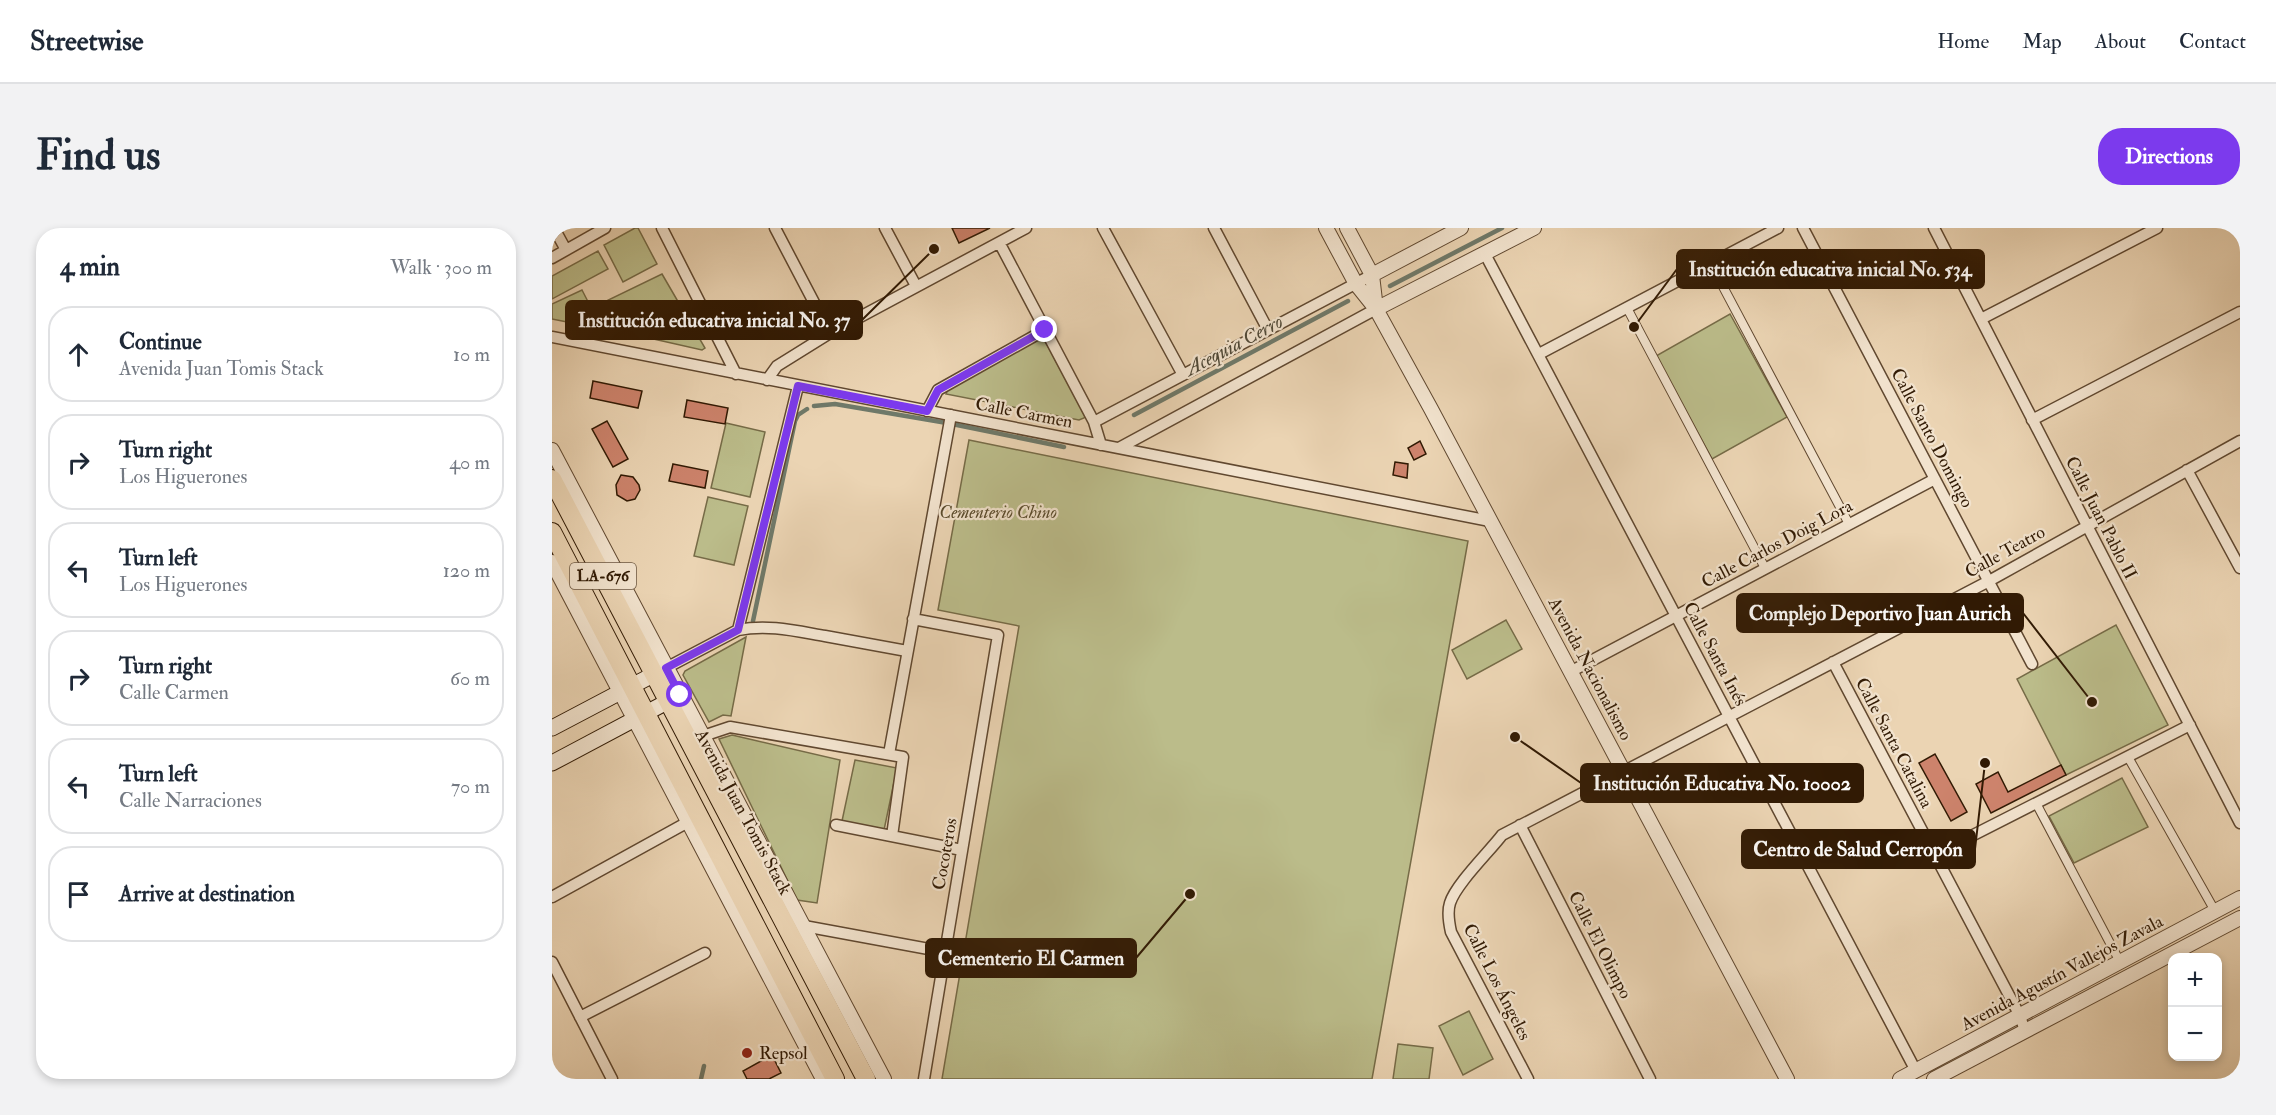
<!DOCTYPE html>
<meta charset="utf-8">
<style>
:root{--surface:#fff;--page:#f2f2f3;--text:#1f2937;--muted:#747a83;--line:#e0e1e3;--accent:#7c3aed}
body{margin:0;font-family:"IM FELL Double Pica",serif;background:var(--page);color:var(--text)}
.controls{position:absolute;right:18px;bottom:18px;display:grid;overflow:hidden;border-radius:12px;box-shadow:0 3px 9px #0003}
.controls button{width:54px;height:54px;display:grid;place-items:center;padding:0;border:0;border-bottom:2px solid var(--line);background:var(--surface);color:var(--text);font:30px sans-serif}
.stop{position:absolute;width:18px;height:18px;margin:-14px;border:4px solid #7c3aed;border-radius:50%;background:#fff}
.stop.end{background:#7c3aed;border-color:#fff;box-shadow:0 2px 6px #0008}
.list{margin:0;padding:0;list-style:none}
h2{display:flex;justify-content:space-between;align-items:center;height:78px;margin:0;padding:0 24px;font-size:26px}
h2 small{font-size:20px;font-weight:400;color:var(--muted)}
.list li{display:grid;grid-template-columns:39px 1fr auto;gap:18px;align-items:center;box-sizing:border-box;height:96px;margin:0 12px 12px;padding:0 12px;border:2px solid var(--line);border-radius:24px}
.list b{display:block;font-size:22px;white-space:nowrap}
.list p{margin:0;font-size:20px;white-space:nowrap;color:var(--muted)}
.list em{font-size:20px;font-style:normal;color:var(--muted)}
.icon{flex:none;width:33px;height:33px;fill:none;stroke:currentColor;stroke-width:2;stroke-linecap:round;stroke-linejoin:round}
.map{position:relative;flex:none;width:1688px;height:851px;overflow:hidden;border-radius:24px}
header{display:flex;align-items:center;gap:36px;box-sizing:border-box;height:84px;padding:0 30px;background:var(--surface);border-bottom:2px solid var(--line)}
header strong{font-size:28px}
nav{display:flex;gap:33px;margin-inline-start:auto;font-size:21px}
.intro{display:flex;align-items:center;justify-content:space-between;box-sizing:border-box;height:144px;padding:0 36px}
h1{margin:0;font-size:42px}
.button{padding:15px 27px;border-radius:24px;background:var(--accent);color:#fff;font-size:21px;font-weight:700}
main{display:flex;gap:36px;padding:0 36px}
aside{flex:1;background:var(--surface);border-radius:24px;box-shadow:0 3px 9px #0003}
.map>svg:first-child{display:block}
.green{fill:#bbbc8a;stroke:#766b47;stroke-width:1.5}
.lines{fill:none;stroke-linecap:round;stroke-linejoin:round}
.stream{stroke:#6f7969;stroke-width:4.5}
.building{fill:#cd836c;stroke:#311a04;stroke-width:1.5}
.pedestrian-casing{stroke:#604830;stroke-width:10}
.minor-casing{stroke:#604830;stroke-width:13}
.tertiary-casing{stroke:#604830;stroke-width:16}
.secondary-casing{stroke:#311a04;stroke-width:17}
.primary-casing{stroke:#311a04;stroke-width:20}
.pedestrian{stroke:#f2e3ce;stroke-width:8}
.minor{stroke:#f2e3ce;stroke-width:10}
.tertiary{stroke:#f2e3ce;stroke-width:14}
.secondary{stroke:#f2e3ce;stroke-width:15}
.primary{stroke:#ebd4b3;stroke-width:18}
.route{stroke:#7c3aed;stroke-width:8}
.poi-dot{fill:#8f2418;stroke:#f2e3ce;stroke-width:2}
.labels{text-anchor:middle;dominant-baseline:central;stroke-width:4.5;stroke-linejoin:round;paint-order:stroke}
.shield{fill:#f2e3ce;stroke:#6b5641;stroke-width:1.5}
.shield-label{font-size:16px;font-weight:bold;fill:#311a04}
.street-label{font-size:18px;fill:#311a04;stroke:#f2e3ce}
.park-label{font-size:18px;font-style:italic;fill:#5a4b2c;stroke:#f2e3ce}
.poi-label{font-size:18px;fill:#311a04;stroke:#f2e3ce;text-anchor:start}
.water-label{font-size:20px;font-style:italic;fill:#504937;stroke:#f2e3ce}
.leader{fill:none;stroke:#311a04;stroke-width:2}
.callout-dot{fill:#311a04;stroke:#f2e3ce;stroke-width:2}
.callout{fill:#311a04;stroke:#311a04;stroke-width:2}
.callout-label{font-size:20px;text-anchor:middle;font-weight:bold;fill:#fff}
</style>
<header>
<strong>Streetwise</strong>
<nav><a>Home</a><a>Map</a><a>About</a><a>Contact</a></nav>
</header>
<div class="intro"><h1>Find us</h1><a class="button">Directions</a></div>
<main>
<aside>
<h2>4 min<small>Walk · 300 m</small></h2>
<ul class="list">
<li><svg class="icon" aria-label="ahead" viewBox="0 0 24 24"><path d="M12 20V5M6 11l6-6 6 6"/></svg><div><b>Continue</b><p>Avenida Juan Tomis Stack</p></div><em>10 m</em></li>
<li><svg class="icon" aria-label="right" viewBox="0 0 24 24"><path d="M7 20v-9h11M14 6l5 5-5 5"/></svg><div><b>Turn right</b><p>Los Higuerones</p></div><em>40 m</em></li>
<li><svg class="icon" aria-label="left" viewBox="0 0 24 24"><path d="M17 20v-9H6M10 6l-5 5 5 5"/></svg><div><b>Turn left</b><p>Los Higuerones</p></div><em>120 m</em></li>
<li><svg class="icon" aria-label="right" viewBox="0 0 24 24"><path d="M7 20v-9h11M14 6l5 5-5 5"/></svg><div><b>Turn right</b><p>Calle Carmen</p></div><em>60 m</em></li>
<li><svg class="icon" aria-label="left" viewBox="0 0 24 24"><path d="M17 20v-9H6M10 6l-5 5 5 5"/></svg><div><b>Turn left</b><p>Calle Narraciones</p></div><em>70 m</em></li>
<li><svg class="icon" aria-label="arrive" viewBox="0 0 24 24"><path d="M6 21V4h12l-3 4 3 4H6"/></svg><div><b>Arrive at destination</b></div></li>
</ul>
</aside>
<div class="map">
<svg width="1688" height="851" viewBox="0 0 1688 851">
<rect width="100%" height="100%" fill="#ebd4b3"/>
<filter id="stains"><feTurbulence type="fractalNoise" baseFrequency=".00333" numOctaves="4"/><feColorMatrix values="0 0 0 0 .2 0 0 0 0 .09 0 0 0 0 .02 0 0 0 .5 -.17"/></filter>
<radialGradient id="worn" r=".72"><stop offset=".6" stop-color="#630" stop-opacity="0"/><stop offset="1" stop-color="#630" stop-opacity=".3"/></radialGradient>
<!-- green -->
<path class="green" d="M 83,0 L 86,0 L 105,36 L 71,54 L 52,17 Z
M 46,23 L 56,41 L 0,71 L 0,48 Z
M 110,46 L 153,120 L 150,122 L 62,102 L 50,75 Z
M 30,62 L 50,101 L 0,91 L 0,76 Z
M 1178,86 L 1235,189 L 1160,231 L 1104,128 Z
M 491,109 L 533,188 L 532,190 L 527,192 L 394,166 L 396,161 Z
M 174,195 L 213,204 L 198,269 L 159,260 Z
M 417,212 L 916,313 L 820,851 L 390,851 L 467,398 L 386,382 Z
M 156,269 L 196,278 L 182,337 L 142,328 Z
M 954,392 L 970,421 L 915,451 L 900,422 Z
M 1564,397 L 1616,497 L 1514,547 L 1465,451 Z
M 194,409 L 179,488 L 171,487 L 157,494 L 131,447 L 133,443 Z
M 180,507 L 288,532 L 265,675 L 245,672 L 167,511 Z
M 303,532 L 345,540 L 332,602 L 290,593 Z
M 1570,550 L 1596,599 L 1522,635 L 1497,588 Z
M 917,783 L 941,831 L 911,847 L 887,798 Z
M 846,816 L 881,820 L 877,851 L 841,851 Z"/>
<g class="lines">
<!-- stream -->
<path class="stream" d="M 838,58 L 950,0
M 262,178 L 283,176 L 395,195
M 582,187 L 796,73
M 400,196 L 512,219
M 201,393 L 243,193 L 246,187 L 255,181
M 149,851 L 152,838"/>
</g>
<!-- building -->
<path class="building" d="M 400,0 L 438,0 L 407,15 Z
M 41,153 L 90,163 L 86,180 L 38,170 Z
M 135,172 L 176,180 L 173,196 L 132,189 Z
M 55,193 L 76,231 L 61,239 L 40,201 Z
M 868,213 L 874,226 L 862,232 L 856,220 Z
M 843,234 L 856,236 L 855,250 L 841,247 Z
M 121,236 L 156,243 L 153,260 L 117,253 Z
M 69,247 L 81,249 L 87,257 L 88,262 L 83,271 L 75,273 L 65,267 L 64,257 Z
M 1383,526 L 1415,584 L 1399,593 L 1367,535 Z
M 1509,537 L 1514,547 L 1439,585 L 1424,556 L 1446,544 L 1456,564 Z
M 220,827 L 229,845 L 217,851 L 195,851 L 191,843 Z"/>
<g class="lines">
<!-- pedestrian casing -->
<g class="pedestrian-casing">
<path id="pedestrian" d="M 1159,36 L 1297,296
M 1075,80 L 1213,340
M 1576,529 L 1663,683
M 1484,575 L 1568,734"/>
</g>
<!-- minor casing -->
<g class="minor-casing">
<path id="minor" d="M 2,0 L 14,22
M 110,0 L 184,146
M 223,0 L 278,105
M 333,0 L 364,58
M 551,0 L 631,147
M 662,0 L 716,102
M 1251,0 L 1480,436
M 1382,0 L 1688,595
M 448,16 L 542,194 L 549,217
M 933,26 L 1364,843
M 0,30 L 53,0
M 1429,91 L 1605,0
M 0,109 L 938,293
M 987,126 L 1226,0
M 215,152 L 225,138 L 278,105 L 474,0
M 375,183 L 386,162 L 493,102
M 1480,192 L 1688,84
M 542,194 L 820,47
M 567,220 L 824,81
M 1635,242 L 1688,340
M 361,391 L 446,407 L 372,851
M 186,402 L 246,158
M 1281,434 L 1468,788 L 1473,803
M 114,440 L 186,402 C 216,396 244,403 273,408 C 301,413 328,418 355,423
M 1018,444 L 1383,251
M 151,508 L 178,499 L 351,529 L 340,608
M 337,526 L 399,187
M 284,597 L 410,622
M 968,597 L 1098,851
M 1382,627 L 1638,497
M 0,669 L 136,594
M 252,698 L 393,724
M 0,734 L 60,851
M 28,789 L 153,725
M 976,851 L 899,704 C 897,695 895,684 898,675 C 904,656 937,624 950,607 L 1437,353 L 1688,213"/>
</g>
<!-- tertiary casing -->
<g class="tertiary-casing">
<path id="tertiary" d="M 774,0 L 804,56 L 824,81 L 879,181 L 1235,851
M 795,0 L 820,47 L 824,81
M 820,47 L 909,0
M 824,81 L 982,0
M 0,222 L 332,851
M 0,334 L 271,851
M 1348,851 L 1688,670
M 1382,851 L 1688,690"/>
</g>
<!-- secondary casing -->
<g class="secondary-casing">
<path id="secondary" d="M 0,500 L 114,440
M 0,535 L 128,467"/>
</g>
<!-- primary casing -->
<g class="primary-casing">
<path id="primary" d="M 0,251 L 314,851
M 0,304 L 283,851"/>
</g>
<!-- pedestrian -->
<use href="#pedestrian" class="pedestrian"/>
<!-- minor -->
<use href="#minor" class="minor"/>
<!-- tertiary -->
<use href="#tertiary" class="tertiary"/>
<!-- secondary -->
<use href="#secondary" class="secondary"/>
<!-- primary -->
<use href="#primary" class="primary"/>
</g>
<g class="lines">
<!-- route -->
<path class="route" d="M 128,467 L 114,440 L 186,402 L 246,158 L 375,183 L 386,162 L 493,102"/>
</g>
<!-- markers -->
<circle class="poi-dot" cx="195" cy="825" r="6"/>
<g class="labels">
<!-- shield labels -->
<rect class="shield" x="18" y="335" width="66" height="26" rx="4.5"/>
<g class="shield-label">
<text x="51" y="348">LA-676</text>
</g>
<!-- street labels -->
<g class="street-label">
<text transform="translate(472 185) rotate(11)">Calle Carmen</text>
<text transform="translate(1380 210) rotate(62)">Calle Santo Domingo</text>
<text transform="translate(1549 290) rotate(63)">Calle Juan Pablo II</text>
<text transform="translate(1225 316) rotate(-28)">Calle Carlos Doig Lora</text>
<text transform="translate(1453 324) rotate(-29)">Calle Teatro</text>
<text transform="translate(1163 426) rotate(62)">Calle Santa Inés</text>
<text transform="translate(1038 441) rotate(62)">Avenida Nacionalismo</text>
<text transform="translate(1342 515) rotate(62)">Calle Santa Catalina</text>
<text transform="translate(191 584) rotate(62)">Avenida Juan Tomis Stack</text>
<text transform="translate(393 626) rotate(-80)">Cocoteros</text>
<text transform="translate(1048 717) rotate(63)">Calle El Olimpo</text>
<text transform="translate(1510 745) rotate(-28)">Avenida Agustín Vallejos Zavala</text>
<text transform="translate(945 754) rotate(63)">Calle Los Ángeles</text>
</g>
<!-- park labels -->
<g class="park-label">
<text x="446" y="284">Cementerio Chino</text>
</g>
<!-- poi labels -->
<g class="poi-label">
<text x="207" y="825">Repsol</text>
</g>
<!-- water labels -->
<g class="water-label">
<text transform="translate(682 117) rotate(-28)">Acequia Cerro</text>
</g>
</g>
<!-- callouts -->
<path class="leader" d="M1082 99L1125 41M382 21L310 92M1540 474L1471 385M963 509L1029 555M1433 535L1423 621M638 666L584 730"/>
<g class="callout-dot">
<circle cx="1082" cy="99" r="6"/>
<circle cx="382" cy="21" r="6"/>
<circle cx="1540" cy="474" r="6"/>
<circle cx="963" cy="509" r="6"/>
<circle cx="1433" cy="535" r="6"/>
<circle cx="638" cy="666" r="6"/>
</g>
<g class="callout">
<rect x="1125" y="22" width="307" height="38" rx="6"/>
<rect x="14" y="73" width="296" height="38" rx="6"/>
<rect x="1185" y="366" width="286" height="38" rx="6"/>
<rect x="1029" y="536" width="282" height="38" rx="6"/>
<rect x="1190" y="602" width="233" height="38" rx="6"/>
<rect x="374" y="711" width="210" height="38" rx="6"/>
</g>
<g class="callout-label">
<text x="1278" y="48">Institución educativa inicial No. 534</text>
<text x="162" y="99">Institución educativa inicial No. 37</text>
<text x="1328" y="392">Complejo Deportivo Juan Aurich</text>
<text x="1170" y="562">Institución Educativa No. 10002</text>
<text x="1306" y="628">Centro de Salud Cerropón</text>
<text x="479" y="737">Cementerio El Carmen</text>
</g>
<rect width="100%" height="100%" filter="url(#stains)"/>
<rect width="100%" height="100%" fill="url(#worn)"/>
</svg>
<div class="controls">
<button>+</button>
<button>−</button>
</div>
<div class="stop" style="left:128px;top:467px"></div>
<div class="stop end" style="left:493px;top:102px"></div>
</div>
</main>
